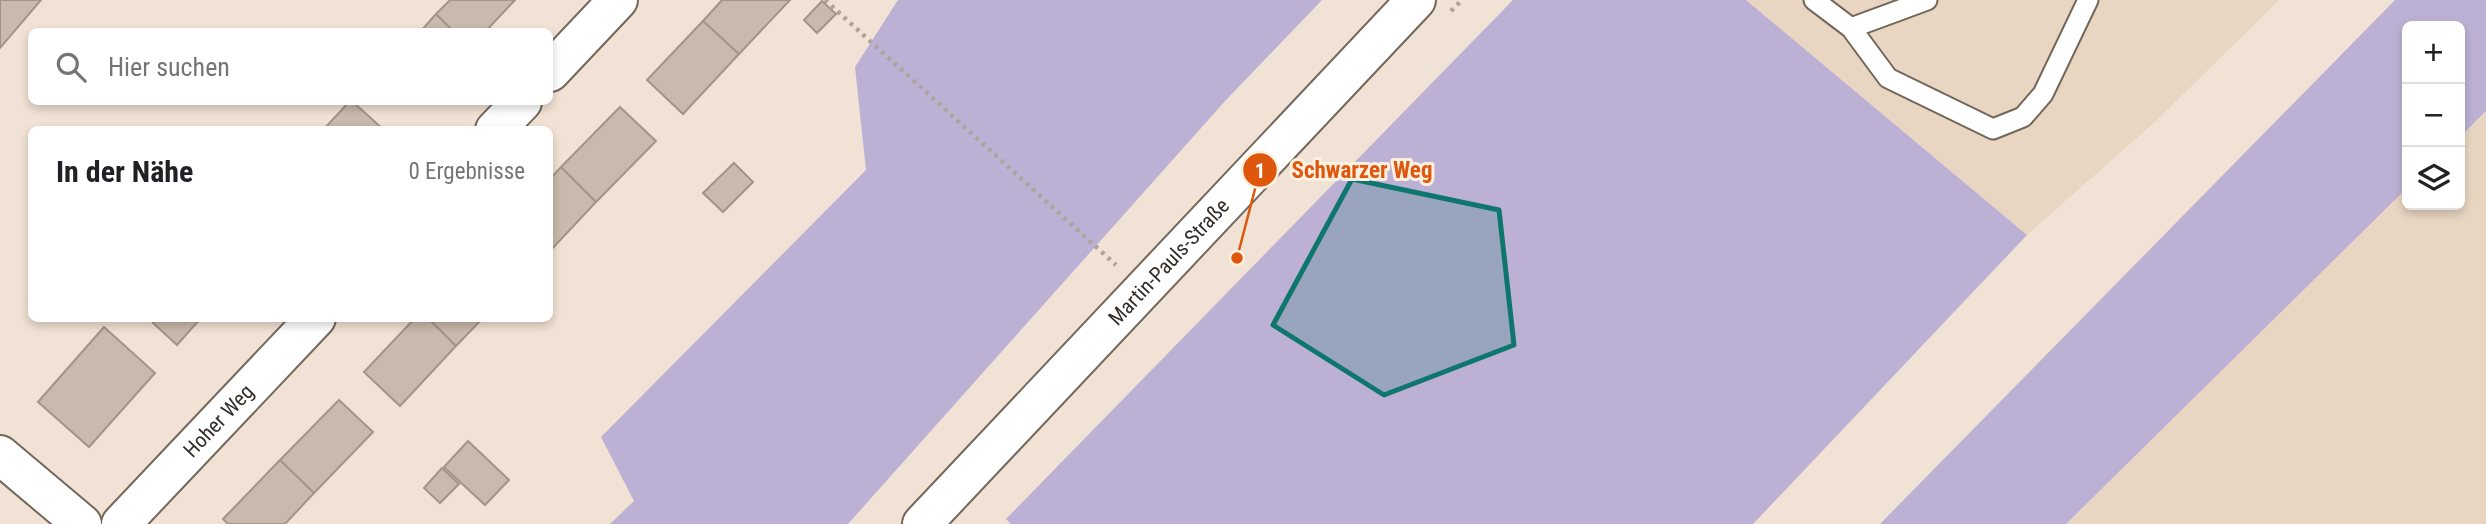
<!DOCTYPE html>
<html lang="de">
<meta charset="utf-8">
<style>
:root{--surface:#fff;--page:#f6f6f6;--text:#202124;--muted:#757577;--line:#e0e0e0}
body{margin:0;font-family:"Roboto Condensed",sans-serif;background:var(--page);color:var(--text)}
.controls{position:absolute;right:21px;top:21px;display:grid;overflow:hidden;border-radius:10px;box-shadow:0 4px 10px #0003}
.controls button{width:63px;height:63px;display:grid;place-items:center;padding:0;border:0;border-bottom:2px solid var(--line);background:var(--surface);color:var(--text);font:35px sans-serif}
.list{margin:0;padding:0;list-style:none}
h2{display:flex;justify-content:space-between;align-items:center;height:91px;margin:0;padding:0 28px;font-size:30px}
h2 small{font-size:23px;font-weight:400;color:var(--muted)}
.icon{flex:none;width:38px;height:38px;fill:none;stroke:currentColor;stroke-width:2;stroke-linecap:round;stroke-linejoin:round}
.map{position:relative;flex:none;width:2486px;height:524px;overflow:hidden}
.search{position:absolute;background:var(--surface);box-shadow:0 4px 10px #0003;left:28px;top:28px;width:525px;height:77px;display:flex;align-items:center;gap:18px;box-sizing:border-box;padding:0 24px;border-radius:10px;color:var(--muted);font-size:26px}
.panel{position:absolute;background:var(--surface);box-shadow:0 4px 10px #0003;left:28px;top:126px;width:525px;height:196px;border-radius:10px}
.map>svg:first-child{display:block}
.built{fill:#e9d6c2}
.green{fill:#bcb1d4}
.building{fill:#c8baac;stroke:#a29588;stroke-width:2}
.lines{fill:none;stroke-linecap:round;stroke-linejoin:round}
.lane-casing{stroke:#73675a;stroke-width:23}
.street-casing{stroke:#73675a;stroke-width:42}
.secondary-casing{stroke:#73675a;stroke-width:42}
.path{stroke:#aea398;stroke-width:4.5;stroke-dasharray:3.5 5;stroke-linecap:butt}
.lane{stroke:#fff;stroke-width:19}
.street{stroke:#fff;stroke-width:38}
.secondary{stroke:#fff;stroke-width:38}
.marked{fill:#0f766e;fill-opacity:0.2;stroke:#0f766e;stroke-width:5;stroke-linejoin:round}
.labels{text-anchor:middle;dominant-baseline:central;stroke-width:6;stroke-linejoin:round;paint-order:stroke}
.street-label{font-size:21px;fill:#332e29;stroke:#fef0e1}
.leader{fill:none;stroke:#df570d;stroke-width:2.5}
.callout-dot{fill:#df570d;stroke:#fef0e1;stroke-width:2.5}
.mark-label{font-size:21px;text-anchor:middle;font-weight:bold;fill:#fff}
.callout-label{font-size:23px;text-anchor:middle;font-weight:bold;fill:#df570d;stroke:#fef0e1;stroke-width:6;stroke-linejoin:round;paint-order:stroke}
</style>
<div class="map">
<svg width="2486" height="524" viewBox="0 0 2486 524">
<rect width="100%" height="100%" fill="#f0e2d4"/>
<!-- built -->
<path class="built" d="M 1746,0 L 2279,0 L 2156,121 L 2027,235 Z
M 2486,111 L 2486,524 L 2066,524 L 2407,188 L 2407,205 L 2460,205 L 2460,137 Z"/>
<!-- green -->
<path class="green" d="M 898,0 L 1322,0 L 1226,100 L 848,524 L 610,524 L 634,501 L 601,437 L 866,170 L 855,67 Z
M 1513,0 L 1746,0 L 2027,235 L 1753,524 L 1011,524 L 1006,519 Z
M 2395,0 L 2486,0 L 2486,111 L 2460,137 L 2460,26 L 2407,26 L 2407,188 L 2066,524 L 1880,524 Z"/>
<!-- building -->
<path class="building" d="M 0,0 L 41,0 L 0,48 Z
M 450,0 L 515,0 L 485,32 L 454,32 L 436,14 Z
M 722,0 L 790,0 L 739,54 L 703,21 Z
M 822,1 L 836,14 L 817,33 L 804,20 Z
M 436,14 L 454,32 L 420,32 Z
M 703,21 L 739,54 L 683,114 L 647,80 Z
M 349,102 L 353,102 L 384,130 L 323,130 Z
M 620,107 L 656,141 L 596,202 L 561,167 Z
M 734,163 L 753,182 L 723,212 L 703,193 Z
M 561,167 L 596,202 L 550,251 L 550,179 Z
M 157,318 L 201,318 L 177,345 L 153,323 Z
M 415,318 L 428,318 L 456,346 L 400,406 L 364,372 Z
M 428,318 L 483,318 L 456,346 Z
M 104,327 L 155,373 L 89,447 L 38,402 Z
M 339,400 L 373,432 L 314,493 L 280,460 Z
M 468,441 L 509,480 L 485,505 L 444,467 Z
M 280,460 L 314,493 L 285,524 L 228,524 L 223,519 Z
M 442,468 L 459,484 L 440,503 L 424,488 Z"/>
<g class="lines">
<!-- lane casing -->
<g class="lane-casing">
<path id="lane" d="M 1814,0 L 1851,28 L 1888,78 L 1993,129 L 2023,117 L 2043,94 L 2088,0
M 1851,28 L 1927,0"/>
</g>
<!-- street casing -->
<g class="street-casing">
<g id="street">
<path d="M 550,72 L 618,0"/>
<path d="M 495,130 L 522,102"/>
<path d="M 0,455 L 82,524"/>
<path id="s1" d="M 121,524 L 316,318"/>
</g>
</g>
<!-- secondary casing -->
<g class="secondary-casing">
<g id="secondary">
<path id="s2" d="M 922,524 L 1416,0"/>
</g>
</g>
<!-- path -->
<path class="path" d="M 825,0 L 1116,265
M 1451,11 L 1462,0"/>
<!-- lane -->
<use href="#lane" class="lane"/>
<!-- street -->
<use href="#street" class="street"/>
<!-- secondary -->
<use href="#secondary" class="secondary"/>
</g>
<!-- marked area -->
<path class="marked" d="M 1352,179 L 1499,210 L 1514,345 L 1384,395 L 1273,325 Z"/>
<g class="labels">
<!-- street labels -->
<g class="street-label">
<text stroke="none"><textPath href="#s2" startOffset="360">Martin-Pauls-Straße</textPath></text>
<text stroke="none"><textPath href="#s1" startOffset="142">Hoher Weg</textPath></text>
</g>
</g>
<!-- callouts -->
<path class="leader" d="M1237 258L1260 170"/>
<g class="callout-dot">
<circle cx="1237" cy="258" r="7"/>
<circle cx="1260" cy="170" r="18"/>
</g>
<g class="mark-label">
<text x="1260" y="178">1</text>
</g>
<g class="callout-label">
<text x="1362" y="178">Schwarzer Weg</text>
</g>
</svg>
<div class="controls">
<button>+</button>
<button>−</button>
<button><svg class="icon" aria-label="layers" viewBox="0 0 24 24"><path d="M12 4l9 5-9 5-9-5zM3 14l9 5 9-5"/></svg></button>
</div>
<div class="search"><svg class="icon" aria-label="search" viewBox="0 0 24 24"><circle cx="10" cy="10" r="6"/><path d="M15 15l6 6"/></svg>Hier suchen</div>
<section class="panel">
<h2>In der Nähe<small>0 Ergebnisse</small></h2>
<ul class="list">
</ul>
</section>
</div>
